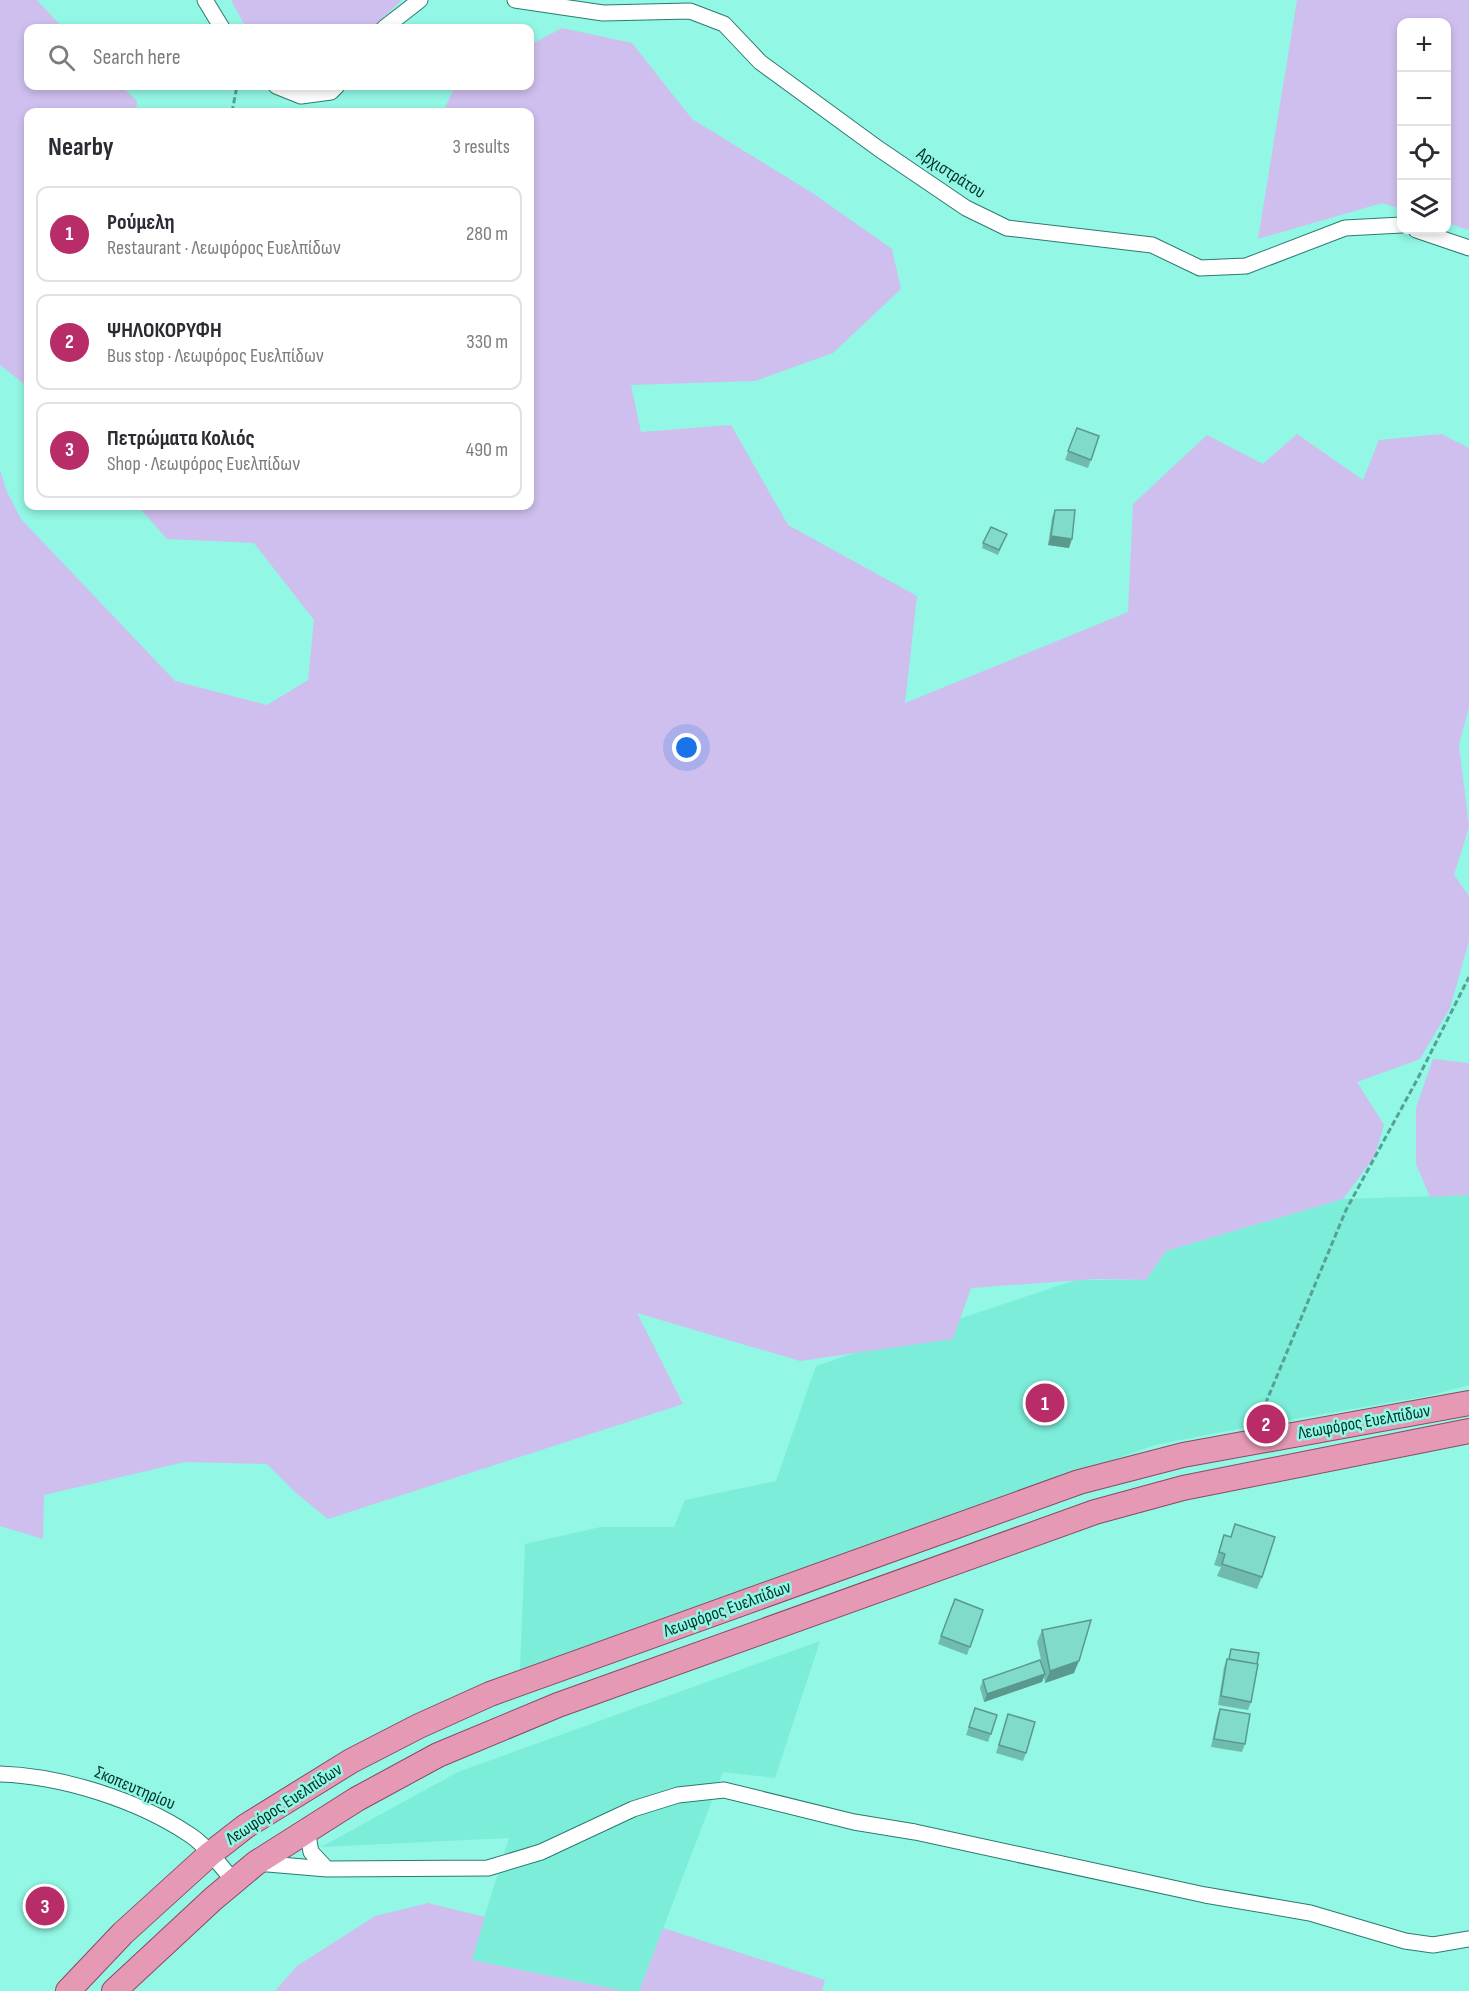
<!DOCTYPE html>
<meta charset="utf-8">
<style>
:root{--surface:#fff;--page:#f7f7f7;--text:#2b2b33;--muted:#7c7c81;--line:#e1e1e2;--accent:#b82d67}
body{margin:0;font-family:"Sofia Sans Condensed",sans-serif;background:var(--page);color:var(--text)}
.controls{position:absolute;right:18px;top:18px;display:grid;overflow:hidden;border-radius:12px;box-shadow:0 3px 9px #0003}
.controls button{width:54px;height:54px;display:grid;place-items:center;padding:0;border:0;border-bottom:2px solid var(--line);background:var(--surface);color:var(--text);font:30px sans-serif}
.you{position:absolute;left:687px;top:748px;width:21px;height:21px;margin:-15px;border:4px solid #fff;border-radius:50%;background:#1a73e8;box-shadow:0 0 0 9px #1a73e833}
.badge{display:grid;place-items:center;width:39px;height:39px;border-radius:50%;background:var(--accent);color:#fff;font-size:20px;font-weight:700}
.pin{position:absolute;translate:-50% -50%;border:3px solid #fff;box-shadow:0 2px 6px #0006}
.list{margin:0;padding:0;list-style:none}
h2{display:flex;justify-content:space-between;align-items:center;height:78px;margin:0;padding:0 24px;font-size:26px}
h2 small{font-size:20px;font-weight:400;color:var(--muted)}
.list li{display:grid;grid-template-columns:39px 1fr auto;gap:18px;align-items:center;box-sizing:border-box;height:96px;margin:0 12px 12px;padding:0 12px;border:2px solid var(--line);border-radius:12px}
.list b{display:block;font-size:22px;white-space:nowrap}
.list p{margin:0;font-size:20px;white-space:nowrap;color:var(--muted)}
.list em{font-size:20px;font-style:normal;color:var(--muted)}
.icon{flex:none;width:33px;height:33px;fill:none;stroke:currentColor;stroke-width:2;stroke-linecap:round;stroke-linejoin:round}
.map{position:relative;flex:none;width:1469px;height:1991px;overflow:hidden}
.search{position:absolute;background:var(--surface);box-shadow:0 3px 9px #0003;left:24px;top:24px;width:510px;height:66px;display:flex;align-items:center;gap:15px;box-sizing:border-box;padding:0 21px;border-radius:12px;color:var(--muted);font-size:22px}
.panel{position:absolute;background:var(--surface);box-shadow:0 3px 9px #0003;left:24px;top:108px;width:510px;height:402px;border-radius:12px}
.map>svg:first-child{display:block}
.built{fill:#7cedd9}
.green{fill:#cfbfee}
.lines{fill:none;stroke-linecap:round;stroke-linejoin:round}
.minor-casing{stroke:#2b7b6e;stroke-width:17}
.primary-casing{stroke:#8b4964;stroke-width:26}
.path{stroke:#54a294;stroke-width:3;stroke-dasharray:6 3;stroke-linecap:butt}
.minor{stroke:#fff;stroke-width:15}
.primary{stroke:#e699b5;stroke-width:24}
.wall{fill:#6fbcae}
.shaded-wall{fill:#5a998d}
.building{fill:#81dbca;stroke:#5a998d;stroke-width:1.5}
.labels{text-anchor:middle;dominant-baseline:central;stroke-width:5;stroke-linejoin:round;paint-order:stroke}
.street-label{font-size:18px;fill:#02322b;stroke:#92f7e4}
</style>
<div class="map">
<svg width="1469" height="1991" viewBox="0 0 1469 1991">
<rect width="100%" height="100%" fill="#92f7e4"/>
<!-- built -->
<path class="built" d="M 1469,1195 L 1469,1385 L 1428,1396 L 1242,1428 L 1155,1445 L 520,1671 L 525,1544 L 601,1527 L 674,1527 L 685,1500 L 776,1481 L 816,1366 L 1076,1280 L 1146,1280 L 1166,1251 L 1343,1199 Z
M 820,1641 L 775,1778 L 723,1772 L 639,1991 L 624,1991 L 471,1960 L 509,1838 L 321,1847 L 458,1772 Z"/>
<!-- green -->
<path class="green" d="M 0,0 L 37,0 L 63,28 L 28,28 L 28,86 L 121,86 L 137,101 L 136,112 L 28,112 L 28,387 L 0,365 Z
M 231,0 L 402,0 L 372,28 L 246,28 Z
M 1297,0 L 1469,0 L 1469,230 L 1447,223 L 1446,22 L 1402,22 L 1401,209 L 1382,203 L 1258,239 Z
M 562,28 L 632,43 L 692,119 L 814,194 L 892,249 L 901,289 L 833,353 L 755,381 L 631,385 L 641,432 L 731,425 L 788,525 L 917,596 L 905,703 L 1128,612 L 1133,504 L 1207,435 L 1263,464 L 1297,434 L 1363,480 L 1379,440 L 1441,434 L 1469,448 L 1469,707 L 1459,745 L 1469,827 L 1454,875 L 1469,896 L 1469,941 L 1450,1008 L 1420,1059 L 1357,1082 L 1384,1125 L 1375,1156 L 1343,1199 L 1166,1251 L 1146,1280 L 1096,1279 L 971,1288 L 953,1339 L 800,1361 L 637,1313 L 683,1404 L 328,1519 L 296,1493 L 267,1464 L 185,1462 L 44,1495 L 43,1539 L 0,1526 L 0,470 L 7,492 L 21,519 L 175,681 L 267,705 L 308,680 L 314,620 L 254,543 L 167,539 L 138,506 L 530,506 L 530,112 L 443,112 L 455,86 L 530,86 L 530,45 Z
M 1433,1059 L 1469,1063 L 1469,1195 L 1430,1197 L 1416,1164 L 1416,1108 Z
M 428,1903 L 485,1917 L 472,1960 L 624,1991 L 275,1991 L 297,1966 L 375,1916 Z
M 663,1928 L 825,1980 L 822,1991 L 639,1991 Z"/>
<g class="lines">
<!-- minor casing -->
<g class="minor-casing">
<path id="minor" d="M 205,0 L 222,28
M 515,0 L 603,13 L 690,11 L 724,24 L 760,62 L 879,149 L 966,208 L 1007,228 L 1152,245 L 1200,268 L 1246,266 L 1345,228 L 1402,225
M 384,28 L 420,0
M 276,86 L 301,96 L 331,92 L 337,86
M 1416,230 L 1469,248
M 0,1774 C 62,1776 138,1800 190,1835 C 207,1846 220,1866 234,1881
M 307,1830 L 311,1852 L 327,1869
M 256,1863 L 327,1869 L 488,1868 L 541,1852 L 633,1809 L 678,1795 L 724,1790 L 854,1822 L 915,1832 L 1205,1895 L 1310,1913 L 1405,1941 L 1433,1945 L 1469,1939"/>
</g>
<!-- primary casing -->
<g class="primary-casing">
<path id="primary" d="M 68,1991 L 123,1933 L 210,1854 L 246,1826 L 351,1761 L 419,1726 L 490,1694 L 1079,1482 L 1183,1455 L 1469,1403
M 114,1991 L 213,1899 L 256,1863 L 357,1799 L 438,1755 L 558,1705 L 1095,1512 L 1183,1488 L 1469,1431"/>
</g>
<!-- path -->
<path class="path" d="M 232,112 L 237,86
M 1262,1412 L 1346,1210 L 1418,1078 L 1469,977"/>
<!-- minor -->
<use href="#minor" class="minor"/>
<!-- primary -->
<use href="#primary" class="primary"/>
</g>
<!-- wall -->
<path class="wall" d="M 1077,428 L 1099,436 L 1088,468 L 1065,460 Z
M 1055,510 L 1069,548 L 1048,545 L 1052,518 Z
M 1007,534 L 998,555 L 982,548 L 983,543 Z
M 1224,1535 L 1262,1577 L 1257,1589 L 1217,1576 L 1221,1567 L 1214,1565 Z
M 955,1599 L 983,1610 L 967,1655 L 938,1644 Z
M 1042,1630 L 1074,1673 L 1045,1683 L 1044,1676 L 1042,1682 L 984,1702 L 980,1688 L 983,1680 L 1042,1664 L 1037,1642 Z
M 1231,1649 L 1251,1702 L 1248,1710 L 1218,1705 L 1224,1667 L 1227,1659 L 1229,1659 Z
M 975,1708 L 997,1715 L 988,1742 L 966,1735 Z
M 1220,1709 L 1245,1744 L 1242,1752 L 1211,1747 L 1217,1717 Z
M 1008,1714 L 1026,1753 L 1023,1761 L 996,1753 Z"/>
<!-- shaded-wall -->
<path class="shaded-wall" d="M 1051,536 L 1072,539 L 1069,548 L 1048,545 Z
M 1079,1661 L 1074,1673 L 1045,1683 L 1050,1671 Z
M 1045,1674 L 1042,1682 L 984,1702 L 987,1694 Z"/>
<!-- building -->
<path class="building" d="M 1077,428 L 1099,436 L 1091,460 L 1068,451 Z
M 1055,510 L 1075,510 L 1072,539 L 1051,536 Z
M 991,527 L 1007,534 L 999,550 L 983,543 Z
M 1235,1524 L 1275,1537 L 1262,1577 L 1222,1564 L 1225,1554 L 1219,1552 L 1224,1535 L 1231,1537 Z
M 955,1599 L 983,1610 L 970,1647 L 941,1636 Z
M 1091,1620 L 1079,1661 L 1050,1671 L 1042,1630 Z
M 1231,1649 L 1259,1653 L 1257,1664 L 1229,1659 Z
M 1227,1659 L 1258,1664 L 1251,1702 L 1221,1696 Z
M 1040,1660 L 1045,1674 L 987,1694 L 983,1680 Z
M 975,1708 L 997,1715 L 991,1734 L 969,1727 Z
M 1220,1709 L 1250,1714 L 1245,1744 L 1214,1739 Z
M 1008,1714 L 1035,1722 L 1026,1753 L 999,1745 Z"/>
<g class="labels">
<!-- street labels -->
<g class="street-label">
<text transform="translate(951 173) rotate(33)">Αρχιστράτου</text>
<text transform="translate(1364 1422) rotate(-10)">Λεωφόρος Ευελπίδων</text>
<text transform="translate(727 1609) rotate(-20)">Λεωφόρος Ευελπίδων</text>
<text transform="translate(135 1788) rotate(23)">Σκοπευτηρίου</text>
<text transform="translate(284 1804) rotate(-33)">Λεωφόρος Ευελπίδων</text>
</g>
</g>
</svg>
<div class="controls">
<button>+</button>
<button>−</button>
<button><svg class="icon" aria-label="locate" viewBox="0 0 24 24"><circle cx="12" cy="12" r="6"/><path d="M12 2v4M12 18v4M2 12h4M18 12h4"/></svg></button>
<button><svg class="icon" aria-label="layers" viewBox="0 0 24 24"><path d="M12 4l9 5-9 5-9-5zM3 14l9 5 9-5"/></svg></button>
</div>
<div class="you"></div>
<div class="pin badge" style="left:1045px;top:1403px">1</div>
<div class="pin badge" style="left:1266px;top:1424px">2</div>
<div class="pin badge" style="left:45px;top:1906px">3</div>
<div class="search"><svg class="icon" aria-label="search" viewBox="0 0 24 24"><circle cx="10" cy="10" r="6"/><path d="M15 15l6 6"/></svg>Search here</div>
<section class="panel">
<h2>Nearby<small>3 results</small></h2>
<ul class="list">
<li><span class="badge">1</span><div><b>Ρούμελη</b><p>Restaurant · Λεωφόρος Ευελπίδων</p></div><em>280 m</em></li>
<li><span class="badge">2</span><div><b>ΨΗΛΟΚΟΡΥΦΗ</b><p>Bus stop · Λεωφόρος Ευελπίδων</p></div><em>330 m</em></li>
<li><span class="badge">3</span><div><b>Πετρώματα Κολιός</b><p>Shop · Λεωφόρος Ευελπίδων</p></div><em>490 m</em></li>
</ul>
</section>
</div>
